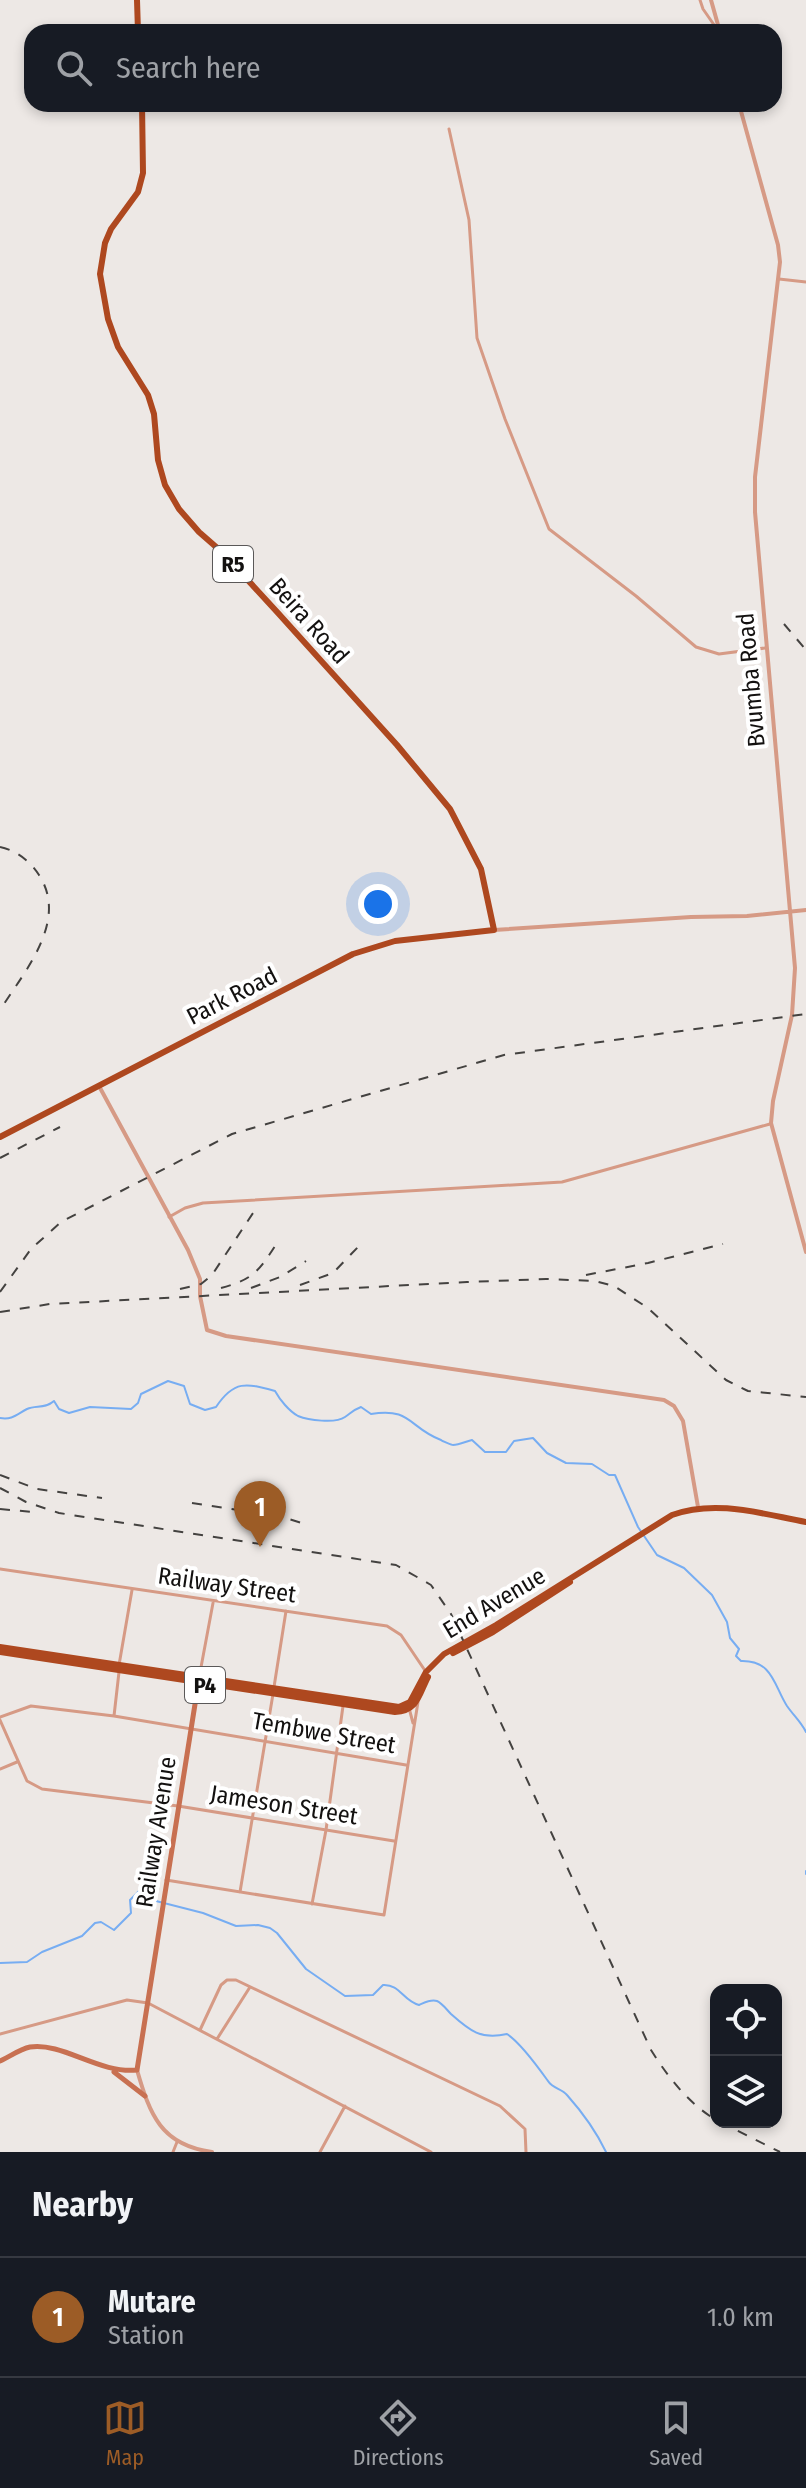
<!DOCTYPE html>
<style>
:root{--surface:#171b24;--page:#242831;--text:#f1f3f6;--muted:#9ea1a6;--line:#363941;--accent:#9c5c26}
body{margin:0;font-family:"Fira Sans Condensed",sans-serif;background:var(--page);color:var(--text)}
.controls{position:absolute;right:24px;bottom:24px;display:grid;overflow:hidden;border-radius:16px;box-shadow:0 4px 12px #0003}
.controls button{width:72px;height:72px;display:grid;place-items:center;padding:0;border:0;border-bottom:2px solid var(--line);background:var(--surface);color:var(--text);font:40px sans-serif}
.you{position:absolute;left:378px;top:904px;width:28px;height:28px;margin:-20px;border:6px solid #fff;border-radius:50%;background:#1a73e8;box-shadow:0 0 0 12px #1a73e833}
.badge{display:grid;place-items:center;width:52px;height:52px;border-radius:50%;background:var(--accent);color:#fff;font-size:26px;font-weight:700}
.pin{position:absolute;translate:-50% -66px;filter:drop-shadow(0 2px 4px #0008)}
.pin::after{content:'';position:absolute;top:42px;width:28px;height:24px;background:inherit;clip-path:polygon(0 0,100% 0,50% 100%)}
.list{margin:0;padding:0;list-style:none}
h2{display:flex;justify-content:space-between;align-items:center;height:104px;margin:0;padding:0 32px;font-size:34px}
h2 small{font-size:26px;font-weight:400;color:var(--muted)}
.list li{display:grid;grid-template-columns:52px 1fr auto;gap:24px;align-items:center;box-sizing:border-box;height:120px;padding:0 32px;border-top:2px solid var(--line)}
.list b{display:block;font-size:30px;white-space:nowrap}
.list p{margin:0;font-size:26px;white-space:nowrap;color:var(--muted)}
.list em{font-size:26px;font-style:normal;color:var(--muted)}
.icon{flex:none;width:44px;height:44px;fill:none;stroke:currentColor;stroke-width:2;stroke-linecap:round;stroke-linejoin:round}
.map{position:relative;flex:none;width:806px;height:2152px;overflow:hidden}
.search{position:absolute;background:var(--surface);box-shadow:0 4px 12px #0003;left:24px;right:24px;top:24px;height:88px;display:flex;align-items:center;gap:20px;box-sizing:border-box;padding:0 28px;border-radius:24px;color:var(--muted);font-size:30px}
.sheet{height:224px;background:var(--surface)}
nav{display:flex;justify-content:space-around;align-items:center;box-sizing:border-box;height:112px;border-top:2px solid var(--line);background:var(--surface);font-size:22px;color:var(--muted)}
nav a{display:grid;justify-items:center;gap:4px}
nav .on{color:var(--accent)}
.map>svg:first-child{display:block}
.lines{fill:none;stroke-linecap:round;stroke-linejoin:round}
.stream{stroke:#77adf2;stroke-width:2}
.minor{stroke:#d69a85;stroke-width:3}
.tertiary{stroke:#d69a85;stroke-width:4}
.secondary{stroke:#c87051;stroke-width:5}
.trunk{stroke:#ae481f;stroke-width:6}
.rail{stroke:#444240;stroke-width:2;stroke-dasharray:10 10;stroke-linecap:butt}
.labels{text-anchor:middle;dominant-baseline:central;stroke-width:8;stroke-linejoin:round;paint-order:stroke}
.shield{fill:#fff;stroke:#5a5858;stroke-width:2}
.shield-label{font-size:22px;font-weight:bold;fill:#131110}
.street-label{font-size:24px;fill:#131110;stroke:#fff}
</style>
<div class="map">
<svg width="806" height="2152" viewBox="0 0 806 2152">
<rect width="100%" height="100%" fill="#ede8e5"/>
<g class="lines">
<!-- stream -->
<path class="stream" d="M 0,1418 C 12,1420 16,1415 27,1409 C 36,1405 45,1409 54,1401 L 59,1409 L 69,1413 L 90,1407 L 131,1409 L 138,1403 L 141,1394 L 168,1381 L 184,1386 L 190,1404 L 205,1410 L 216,1407 C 234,1380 246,1383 275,1391 C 280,1400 289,1411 298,1416 C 308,1420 335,1424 345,1417 C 351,1413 353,1410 361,1407 L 371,1414 C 411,1407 409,1428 441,1440 C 442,1441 452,1445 453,1445 C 459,1445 467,1441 472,1440 L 485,1452 L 506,1452 L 514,1441 L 533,1438 L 547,1453 L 566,1463 L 592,1464 L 609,1475 L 615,1475 L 638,1527 L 657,1555 L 684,1568 L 712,1595 L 727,1622 L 730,1638 L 739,1649 L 736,1656 L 741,1661 C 773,1660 774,1686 787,1706 C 794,1716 801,1722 806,1732
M 806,1871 L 806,1874
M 0,1963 L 27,1962 L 42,1952 L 82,1936 L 95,1923 L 101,1922 L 114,1930 L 131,1913 L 130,1900 L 139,1891 L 156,1901 L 203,1913 L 236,1926 L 258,1925 L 270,1928 L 277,1933 L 306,1969 L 345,1996 L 373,1995 L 383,1985 C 400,1984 403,2001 419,2005 C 424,2003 430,1999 437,2001 C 442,2003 447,2010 451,2014 C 470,2031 481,2040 507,2034 C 521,2043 538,2067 548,2081 C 552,2088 562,2089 567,2095 C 583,2113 596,2131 606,2152"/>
<!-- minor -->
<path class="minor" d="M 700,0 L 703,9 L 719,32
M 449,129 L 469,220 L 477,338 L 505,419 L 549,529 L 636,596 L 696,647 L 719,654 L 765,648
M 779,279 L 806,282
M 169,1217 L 185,1208 L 203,1203 L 562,1182 L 770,1124
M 0,1569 L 387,1626 L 401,1635 L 426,1672
M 119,1665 L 132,1590
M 199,1678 L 213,1603
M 274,1687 L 286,1611
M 409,1708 L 413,1723
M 114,1716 L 119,1672
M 0,1717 L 31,1706 L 114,1716 L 406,1765
M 0,1720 L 27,1781 L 42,1789 L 178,1806 L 394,1841
M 0,1769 L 17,1762
M 166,1880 L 384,1915 L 418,1702
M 240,1892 L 273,1694
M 312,1904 L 326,1830 L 343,1706
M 200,2030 L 221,1985 L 227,1980 L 236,1980 L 500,2106 L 525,2129 L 526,2152
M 0,2034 L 127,2000 L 148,2003 L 431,2152
M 217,2039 L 250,1987
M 173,2152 L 177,2142
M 320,2152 L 345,2106"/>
<!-- tertiary -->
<path class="tertiary" d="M 711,0 L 720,32
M 739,104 L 778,245 L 780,262 L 755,477 L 755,512 L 795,968 L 792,1015 L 773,1101 L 771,1123 L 806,1252
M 494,930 L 691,917 L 747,916 L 806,910
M 99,1086 L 188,1250 L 200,1279 L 200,1296 L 207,1330 L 226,1336 L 664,1400 L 674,1406 L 683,1421 L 698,1507
M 137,2070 C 150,2115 161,2145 212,2152"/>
<!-- secondary -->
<path class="secondary" d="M 0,2061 C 9,2057 20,2049 30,2047 C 63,2042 99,2074 137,2070 L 199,1679
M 114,2072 L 145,2096"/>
<!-- trunk -->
<path class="trunk" d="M 137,0 L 138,32
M 0,1137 L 353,954 L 395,941 L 494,930 L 481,869 L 450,809 L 397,745 L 278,613 L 223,553 L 199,532 L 179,509 L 165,485 L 158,460 L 154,414 L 148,395 L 118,347 L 108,319 L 100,274 L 105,243 L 111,229 L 138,192 L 143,173 L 142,104
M 0,1647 L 399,1707 L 410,1702 L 426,1672 L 444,1654 L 496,1625 L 672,1515 C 716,1499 762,1514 806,1522
M 0,1652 L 395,1712 C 418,1711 419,1694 428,1677
M 453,1653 L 493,1632 L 570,1582"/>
<!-- rail -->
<path class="rail" d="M 784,624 L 806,650
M 0,847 C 16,850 31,862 39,875 C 69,921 24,972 0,1010
M 0,1158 L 60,1127
M 586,1275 L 648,1263 L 723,1244
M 300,1285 L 333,1273 L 358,1247
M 221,1288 C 254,1279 259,1271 277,1243
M 251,1288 L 280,1277 L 306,1261
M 180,1289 L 201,1284 L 212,1275 L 257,1207
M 0,1292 L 31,1249 L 61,1222 L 232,1134 L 504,1055 L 806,1014
M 0,1312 L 50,1304 L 467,1282 L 546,1279 L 595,1281 L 614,1286 L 648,1308 L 726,1380 L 748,1391 L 806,1397
M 0,1475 L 37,1489 L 102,1498
M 0,1488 L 26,1502 L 59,1513 L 396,1565 L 431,1585 L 451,1614 L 651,2050 C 668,2077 688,2103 716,2120
M 192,1503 L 279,1516 L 308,1525
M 0,1509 L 33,1512
M 720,2122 L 780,2152"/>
</g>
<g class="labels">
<!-- shield labels -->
<g class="shield">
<rect x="213" y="546" width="40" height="36" rx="6"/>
<rect x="185" y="1667" width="40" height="36" rx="6"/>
</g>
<g class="shield-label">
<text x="233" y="564">R5</text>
<text x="205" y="1685">P4</text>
</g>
<!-- street labels -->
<g class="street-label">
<text transform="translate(309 621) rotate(48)">Beira Road</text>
<text transform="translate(751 680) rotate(-95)">Bvumba Road</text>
<text transform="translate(232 996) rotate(-27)">Park Road</text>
<text transform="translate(227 1585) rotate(8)">Railway Street</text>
<text transform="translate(494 1603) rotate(-31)">End Avenue</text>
<text transform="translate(324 1733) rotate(10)">Tembwe Street</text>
<text transform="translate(284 1805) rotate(9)">Jameson Street</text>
<text transform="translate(156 1832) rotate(-81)">Railway Avenue</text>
</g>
</g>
</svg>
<div class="controls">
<button><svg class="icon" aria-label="locate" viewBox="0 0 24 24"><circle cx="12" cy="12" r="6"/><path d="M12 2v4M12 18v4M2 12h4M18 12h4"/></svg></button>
<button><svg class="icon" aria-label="layers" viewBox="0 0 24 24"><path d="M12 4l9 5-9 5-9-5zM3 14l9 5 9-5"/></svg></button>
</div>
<div class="you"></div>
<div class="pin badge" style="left:260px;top:1547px">1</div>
<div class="search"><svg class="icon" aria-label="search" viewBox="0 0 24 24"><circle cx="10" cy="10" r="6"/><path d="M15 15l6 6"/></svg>Search here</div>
</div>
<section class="sheet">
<h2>Nearby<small></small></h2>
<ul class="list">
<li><span class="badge">1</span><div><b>Mutare</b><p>Station</p></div><em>1.0 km</em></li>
</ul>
</section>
<nav>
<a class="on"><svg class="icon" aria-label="map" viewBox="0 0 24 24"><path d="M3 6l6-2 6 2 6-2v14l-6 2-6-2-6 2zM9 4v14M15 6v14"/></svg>Map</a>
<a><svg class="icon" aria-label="directions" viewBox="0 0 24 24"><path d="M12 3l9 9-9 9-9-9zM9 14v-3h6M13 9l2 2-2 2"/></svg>Directions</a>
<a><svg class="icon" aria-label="saved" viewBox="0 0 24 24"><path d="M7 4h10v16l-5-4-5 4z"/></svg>Saved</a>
</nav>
